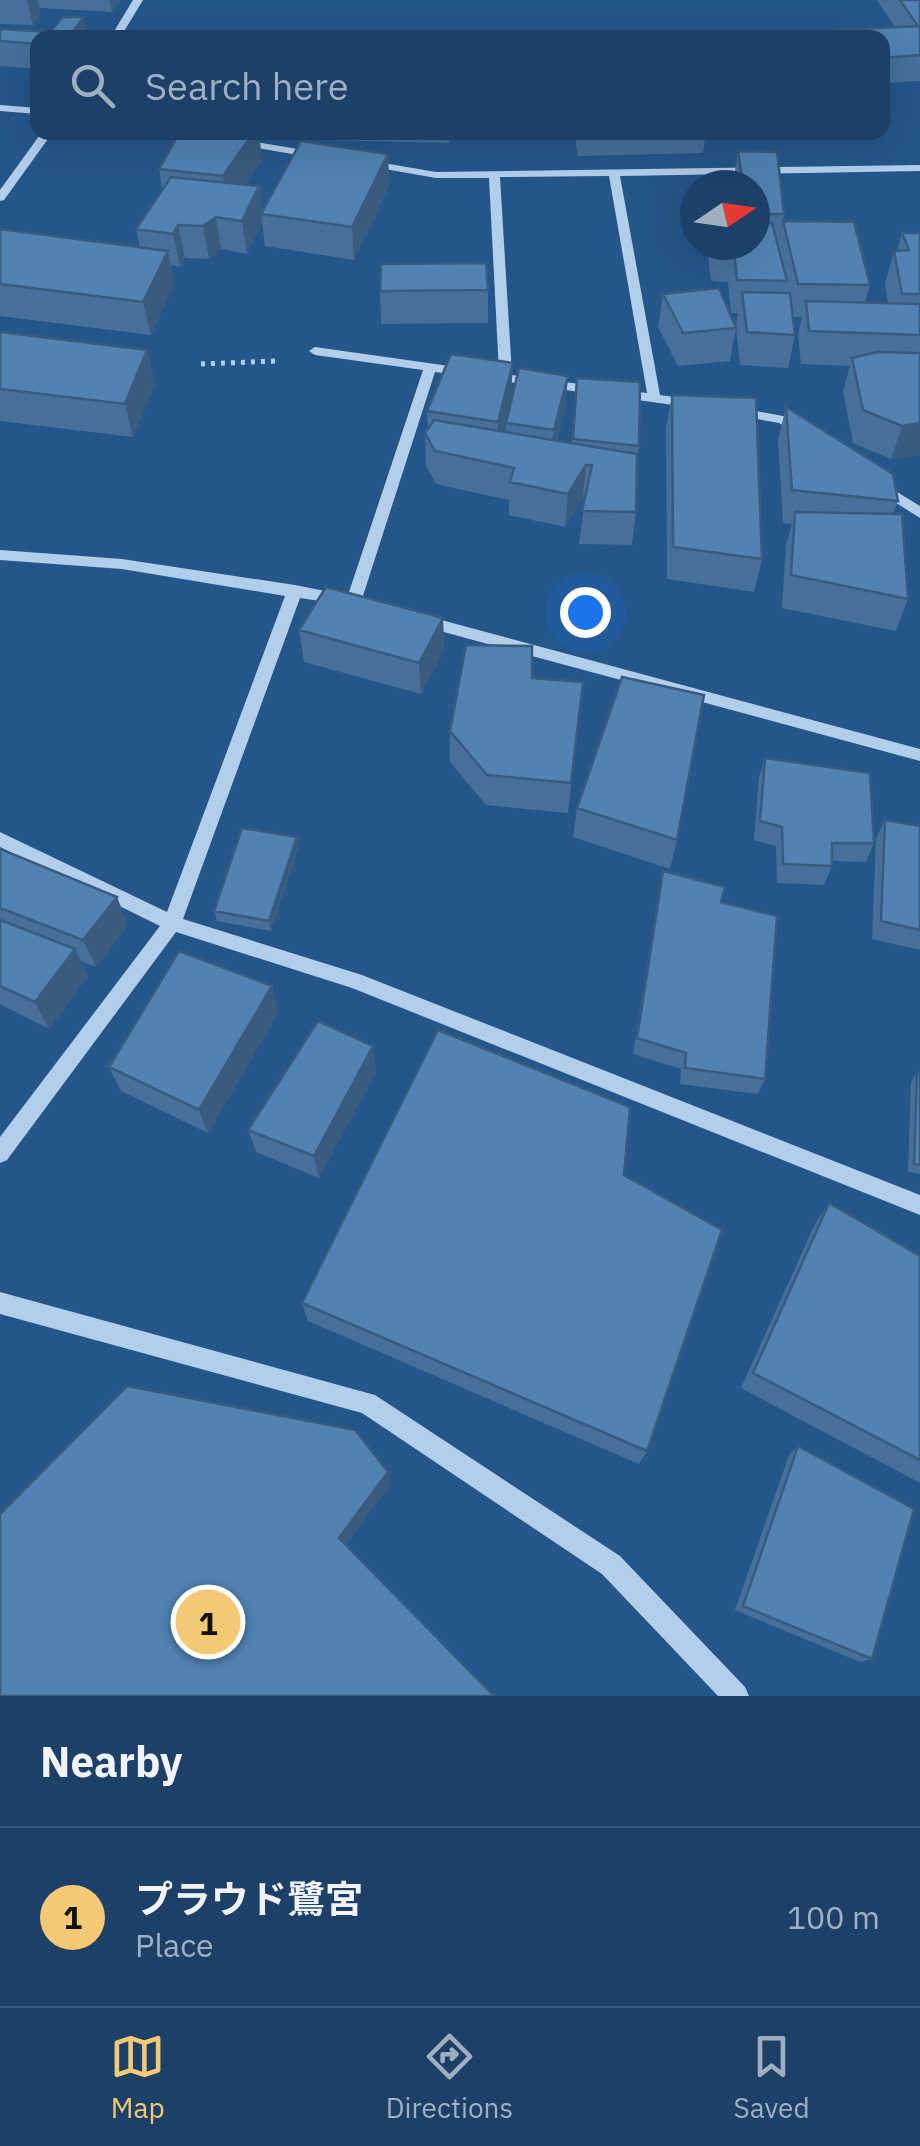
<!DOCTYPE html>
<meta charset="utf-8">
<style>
:root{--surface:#1c4068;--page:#294b71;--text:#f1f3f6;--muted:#a0afc0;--line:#3a597c;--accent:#f3c976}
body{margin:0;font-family:"IBM Plex Sans","Noto Sans JP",sans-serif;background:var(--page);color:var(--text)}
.compass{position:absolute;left:680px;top:170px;width:90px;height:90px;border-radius:50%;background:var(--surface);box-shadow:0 10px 40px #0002;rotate:77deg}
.you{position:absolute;left:585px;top:612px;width:35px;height:35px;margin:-25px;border:8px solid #fff;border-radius:50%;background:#1a73e8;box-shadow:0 0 0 15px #1a73e833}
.badge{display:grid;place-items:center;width:65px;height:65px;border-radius:50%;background:var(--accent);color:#111;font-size:32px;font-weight:700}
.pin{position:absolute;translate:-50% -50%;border:5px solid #fff;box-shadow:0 2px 10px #0006}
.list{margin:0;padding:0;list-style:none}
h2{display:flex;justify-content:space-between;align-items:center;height:130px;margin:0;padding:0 40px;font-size:42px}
h2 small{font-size:32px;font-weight:400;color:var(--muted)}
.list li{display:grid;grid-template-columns:65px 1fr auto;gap:30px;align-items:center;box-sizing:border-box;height:180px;padding:0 40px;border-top:2px solid var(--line)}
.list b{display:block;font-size:38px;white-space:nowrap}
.list p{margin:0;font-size:32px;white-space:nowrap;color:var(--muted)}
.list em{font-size:32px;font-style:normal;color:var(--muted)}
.icon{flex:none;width:55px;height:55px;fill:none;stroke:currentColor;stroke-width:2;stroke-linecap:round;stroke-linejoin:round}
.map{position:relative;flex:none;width:920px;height:1696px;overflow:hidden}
.search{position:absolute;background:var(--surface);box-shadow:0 10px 40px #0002;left:30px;right:30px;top:30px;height:110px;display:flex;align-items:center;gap:25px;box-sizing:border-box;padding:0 35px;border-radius:20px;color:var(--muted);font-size:38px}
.sheet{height:310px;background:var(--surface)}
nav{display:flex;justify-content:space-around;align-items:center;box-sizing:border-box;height:140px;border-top:2px solid var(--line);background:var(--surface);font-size:28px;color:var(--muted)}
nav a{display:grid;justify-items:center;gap:5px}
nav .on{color:var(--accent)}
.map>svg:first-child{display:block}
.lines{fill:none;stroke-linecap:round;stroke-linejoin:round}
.path{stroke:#b2ceea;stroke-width:5;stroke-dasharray:4 6;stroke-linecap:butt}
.minor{fill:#b2ceea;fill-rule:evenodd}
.wall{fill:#467099}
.shaded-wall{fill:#395b7d}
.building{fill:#5182b2;stroke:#395b7d;stroke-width:2.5}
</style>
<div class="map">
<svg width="920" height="1696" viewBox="0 0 920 1696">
<rect width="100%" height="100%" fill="#25568a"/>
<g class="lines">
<!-- path -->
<path class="path" d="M 201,364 L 276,361"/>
<!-- minor -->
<path class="minor" d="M 133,0 L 143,0 L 120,38 L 110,38 Z
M 0,105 L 38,108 L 38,114 L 0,111 Z
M 42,132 L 53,132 L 4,200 L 0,201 L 0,190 Z
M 238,139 L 316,152 L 321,155 L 316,158 L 234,144 L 233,142 Z
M 366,160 L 436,172 L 920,165 L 920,171 L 620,176 L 660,395 L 695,400 L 702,404 L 695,408 L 435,372 L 361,602 L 353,607 L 346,602 L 340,604 L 300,598 L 183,919 L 362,975 L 920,1195 L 920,1215 L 352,988 L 176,932 L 7,1160 L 0,1163 L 0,1137 L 160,926 L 0,847 L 0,832 L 167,912 L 285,596 L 122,569 L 0,560 L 0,550 L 122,559 L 295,585 L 340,594 L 347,598 L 423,370 L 315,355 L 309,351 L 315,347 L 499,373 L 489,178 L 436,178 L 362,165 L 360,163 ZM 609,176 L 647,393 L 512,375 L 500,177 Z
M 735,407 L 788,417 L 807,432 L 800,436 L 779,423 L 730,414 L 730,408 Z
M 879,481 L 920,506 L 920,518 L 874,489 L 874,483 Z
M 423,615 L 920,749 L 920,761 L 418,625 L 415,621 Z
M 0,1292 L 375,1395 L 620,1556 L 745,1687 L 749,1696 L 718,1696 L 602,1574 L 362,1413 L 0,1314 Z"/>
</g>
<!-- wall -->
<path class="wall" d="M 0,0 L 120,0 L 112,12 L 39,8 L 38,9 L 40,15 L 33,25 L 0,24 Z
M 877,0 L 920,0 L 920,81 L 884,83 L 882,88 L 882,38 L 895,27 Z
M 0,29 L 50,32 L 38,38 L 38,69 L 0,66 Z
M 322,132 L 449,132 L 449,143 L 323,140 Z
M 574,132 L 706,132 L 703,153 L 578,156 Z
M 738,151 L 784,214 L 778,244 L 783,221 L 870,285 L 865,303 L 888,303 L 885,284 L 894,251 L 897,251 L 902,233 L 920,233 L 920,455 L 891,459 L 853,443 L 843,391 L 850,366 L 801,364 L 798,335 L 802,317 L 793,317 L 795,335 L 788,368 L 740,365 L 736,326 L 738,313 L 731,313 L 728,282 L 711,281 L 708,256 L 709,245 L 755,245 L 755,185 L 733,185 Z
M 388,154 L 389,186 L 354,260 L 265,246 L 262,222 L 247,254 L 221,249 L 209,259 L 185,258 L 180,267 L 171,265 L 174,284 L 151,335 L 0,316 L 0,229 L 140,247 L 136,229 L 162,189 L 159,169 L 262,160 L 245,184 L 259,186 L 262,211 Z
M 488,290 L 488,323 L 381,324 L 380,291 Z
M 663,294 L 736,328 L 730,361 L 678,366 L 658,327 Z
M 0,332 L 147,350 L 155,383 L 133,437 L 0,421 Z
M 513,363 L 511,396 L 503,432 L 505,432 L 506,423 L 568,376 L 565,409 L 557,441 L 572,443 L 577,378 L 639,446 L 637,463 L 636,512 L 632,545 L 579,544 L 585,498 L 583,498 L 565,527 L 509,515 L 509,500 L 436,484 L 426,466 L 425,433 L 428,429 L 427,411 Z
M 672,395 L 762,559 L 754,592 L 667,579 L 666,428 Z
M 786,407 L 898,501 L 893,514 L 908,599 L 896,631 L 782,608 L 786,545 L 792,524 L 783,523 L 778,440 Z
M 443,618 L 444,650 L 421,694 L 304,662 L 299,630 Z
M 532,678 L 583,682 L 568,813 L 486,805 L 450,762 L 450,731 Z
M 765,758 L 874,843 L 866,862 L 832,861 L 832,866 L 824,885 L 777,883 L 776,846 L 754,840 L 759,777 Z
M 577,808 L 677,840 L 670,869 L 573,837 Z
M 885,820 L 920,826 L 920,950 L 872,939 L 876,839 Z
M 299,847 L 271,931 L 217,921 L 214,911 Z
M 0,849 L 128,925 L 96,967 L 80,961 L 88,976 L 49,1029 L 0,1004 Z
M 663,871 L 721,902 L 765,1079 L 758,1094 L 680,1084 L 681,1069 L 633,1054 Z
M 272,986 L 278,1013 L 208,1133 L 121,1091 L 109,1067 Z
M 376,1071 L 319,1178 L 256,1152 L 248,1130 Z
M 917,1073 L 920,1074 L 920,1174 L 908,1172 L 911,1082 Z
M 624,1175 L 647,1451 L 639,1464 L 308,1321 L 302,1303 Z
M 829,1203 L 920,1256 L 920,1483 L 741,1388 L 815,1224 Z
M 798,1446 L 872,1659 L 860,1662 L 735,1610 L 789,1455 Z"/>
<!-- shaded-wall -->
<path class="shaded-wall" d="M 27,0 L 38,0 L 40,15 L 33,25 Z
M 109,0 L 120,0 L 112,12 Z
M 84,17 L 88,38 L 68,38 Z
M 254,132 L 259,132 L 262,160 L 228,209 L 223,176 Z
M 388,154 L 389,186 L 354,260 L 352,227 Z
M 259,186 L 262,214 L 261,214 L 262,222 L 247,254 L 242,221 Z
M 216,217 L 221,249 L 209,259 L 203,226 Z
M 178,225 L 185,258 L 180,267 L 173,234 Z
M 168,251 L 174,284 L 151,335 L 143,302 Z
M 147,350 L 155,383 L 133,437 L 125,404 Z
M 513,363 L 511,396 L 498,455 L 498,422 Z
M 568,376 L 565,409 L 551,463 L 554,430 Z
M 920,423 L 920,455 L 891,459 L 902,426 Z
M 586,465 L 583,498 L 565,527 L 568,494 Z
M 443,618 L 444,650 L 421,694 L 419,663 Z
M 297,837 L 299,847 L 271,931 L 269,921 Z
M 117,897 L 128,925 L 96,967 L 83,940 Z
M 75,949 L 88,976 L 49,1029 L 35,1002 Z
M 272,986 L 278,1013 L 208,1133 L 199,1110 Z
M 373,1046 L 376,1071 L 319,1178 L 314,1156 Z
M 388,1472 L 391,1484 L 344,1547 L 339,1538 Z"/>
<!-- building -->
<path class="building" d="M 900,0 L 920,0 L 920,55 L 882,58 L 882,38 L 701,37 L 918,26 Z
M 63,17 L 84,17 L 68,38 L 38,38 L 38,44 L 0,41 L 0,29 L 50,32 Z
M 671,31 L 673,38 L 563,38 L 562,32 Z
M 180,132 L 254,132 L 223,176 L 159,169 Z
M 301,141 L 388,154 L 352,227 L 261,214 Z
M 738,151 L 777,152 L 784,214 L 755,214 L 755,185 L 743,185 Z
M 171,177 L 259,186 L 242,221 L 216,217 L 203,226 L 178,225 L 173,234 L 136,229 Z
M 783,221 L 854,222 L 870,285 L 798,284 Z
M 755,223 L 772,223 L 787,281 L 737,280 L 734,249 L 716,248 L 716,245 L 755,245 Z
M 0,229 L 168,251 L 143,302 L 0,284 Z
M 902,233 L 920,233 L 920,294 L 902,294 L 894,251 L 909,250 Z
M 486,263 L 488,290 L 380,291 L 381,264 Z
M 719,288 L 736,328 L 683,333 L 663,294 Z
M 742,292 L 790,293 L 795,335 L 747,332 Z
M 806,301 L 920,304 L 920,335 L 809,331 Z
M 0,332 L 147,350 L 125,404 L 0,389 Z
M 877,352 L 920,353 L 920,423 L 902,426 L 863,410 L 852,358 Z
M 451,354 L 513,363 L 498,422 L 427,411 Z
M 519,368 L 568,376 L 554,430 L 506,423 Z
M 577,378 L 640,382 L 639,446 L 573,439 Z
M 672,395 L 756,398 L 762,559 L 673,547 Z
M 786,407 L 893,474 L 898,501 L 792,490 Z
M 434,420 L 637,454 L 636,512 L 582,511 L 592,465 L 586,465 L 568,494 L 510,482 L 514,468 L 435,451 L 425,433 Z
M 795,512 L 902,514 L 908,599 L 791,575 Z
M 326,587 L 443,618 L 419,663 L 299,630 Z
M 466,645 L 532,646 L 532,678 L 583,682 L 571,783 L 487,775 L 450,731 Z
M 622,677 L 704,695 L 677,840 L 577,808 Z
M 765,758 L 870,773 L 874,843 L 832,843 L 832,866 L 783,864 L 782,827 L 760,821 Z
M 885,820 L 920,826 L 920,930 L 881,921 Z
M 242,828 L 297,837 L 269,921 L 214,911 Z
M 0,849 L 117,897 L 83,940 L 0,908 Z
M 663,871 L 725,887 L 721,902 L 777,916 L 765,1079 L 685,1068 L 686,1053 L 637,1038 Z
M 0,920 L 75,949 L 35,1002 L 0,986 Z
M 179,951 L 272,986 L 199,1110 L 109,1067 Z
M 318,1021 L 373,1046 L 314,1156 L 248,1130 Z
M 438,1030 L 630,1107 L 624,1175 L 722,1230 L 647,1451 L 302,1303 Z
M 917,1073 L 920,1074 L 920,1165 L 914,1164 Z
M 829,1203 L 920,1256 L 920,1460 L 753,1373 Z
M 127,1386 L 355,1430 L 388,1472 L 339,1538 L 494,1696 L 0,1696 L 0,1514 Z
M 798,1446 L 914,1509 L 872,1659 L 743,1606 Z"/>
</svg>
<svg class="compass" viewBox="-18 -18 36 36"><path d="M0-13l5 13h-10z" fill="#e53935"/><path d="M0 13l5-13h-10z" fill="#a0afc0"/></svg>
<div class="you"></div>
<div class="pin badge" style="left:208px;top:1622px">1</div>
<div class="search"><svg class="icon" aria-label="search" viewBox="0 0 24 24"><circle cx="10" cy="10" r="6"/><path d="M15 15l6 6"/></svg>Search here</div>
</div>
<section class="sheet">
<h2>Nearby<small></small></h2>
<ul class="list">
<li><span class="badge">1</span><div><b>プラウド鷺宮</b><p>Place</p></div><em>100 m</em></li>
</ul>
</section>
<nav>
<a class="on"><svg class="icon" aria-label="map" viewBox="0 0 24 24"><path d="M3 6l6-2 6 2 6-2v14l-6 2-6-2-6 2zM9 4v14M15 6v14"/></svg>Map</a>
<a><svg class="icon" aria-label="directions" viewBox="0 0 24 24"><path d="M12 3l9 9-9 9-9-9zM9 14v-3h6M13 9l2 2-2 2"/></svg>Directions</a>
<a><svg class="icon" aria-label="saved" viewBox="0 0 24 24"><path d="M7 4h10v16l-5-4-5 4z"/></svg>Saved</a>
</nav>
